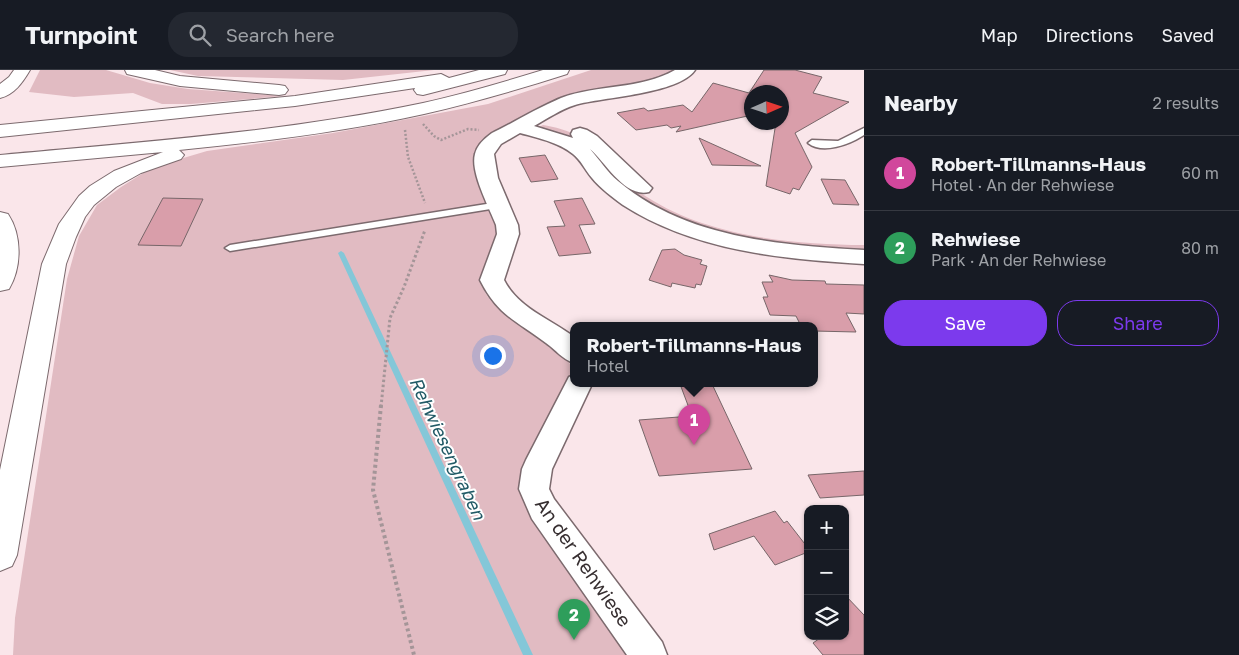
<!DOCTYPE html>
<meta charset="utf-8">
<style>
:root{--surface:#171b24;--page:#242831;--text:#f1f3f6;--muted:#9ea1a6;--line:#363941;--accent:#7c3aed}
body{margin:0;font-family:"Golos Text",sans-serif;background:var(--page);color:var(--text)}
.controls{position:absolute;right:15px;bottom:15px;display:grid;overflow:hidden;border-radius:10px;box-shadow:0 1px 4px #0004}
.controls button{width:45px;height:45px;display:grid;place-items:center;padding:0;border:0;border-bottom:1px solid var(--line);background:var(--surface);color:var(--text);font:25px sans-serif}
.compass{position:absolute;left:744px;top:15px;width:45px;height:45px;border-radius:50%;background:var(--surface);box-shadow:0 1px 4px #0004;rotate:87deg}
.you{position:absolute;left:492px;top:285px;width:18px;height:18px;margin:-12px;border:4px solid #fff;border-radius:50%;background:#1a73e8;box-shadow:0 0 0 8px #1a73e833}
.badge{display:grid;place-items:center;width:32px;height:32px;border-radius:50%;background:var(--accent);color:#fff;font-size:16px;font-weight:700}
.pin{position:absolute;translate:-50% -41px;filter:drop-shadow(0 1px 2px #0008)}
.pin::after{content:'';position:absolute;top:26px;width:18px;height:15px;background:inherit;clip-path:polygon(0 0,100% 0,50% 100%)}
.popup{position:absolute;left:570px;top:252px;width:248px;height:65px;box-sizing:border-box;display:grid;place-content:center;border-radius:10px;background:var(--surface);filter:drop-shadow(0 1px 4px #0005);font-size:16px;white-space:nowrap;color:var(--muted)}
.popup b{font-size:19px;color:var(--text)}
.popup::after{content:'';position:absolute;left:50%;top:100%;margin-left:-10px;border:10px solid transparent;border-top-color:var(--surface)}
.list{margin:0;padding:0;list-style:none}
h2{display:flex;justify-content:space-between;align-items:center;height:65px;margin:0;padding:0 20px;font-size:21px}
h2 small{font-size:16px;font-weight:400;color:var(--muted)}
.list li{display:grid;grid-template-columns:32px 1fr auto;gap:15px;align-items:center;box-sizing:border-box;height:75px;padding:0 20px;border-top:1px solid var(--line)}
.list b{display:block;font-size:19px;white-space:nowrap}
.list p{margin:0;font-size:16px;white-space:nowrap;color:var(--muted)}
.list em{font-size:16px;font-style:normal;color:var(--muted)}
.actions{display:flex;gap:10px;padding:15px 20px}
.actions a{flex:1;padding:11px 0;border:1px solid var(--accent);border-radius:20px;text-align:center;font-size:18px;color:var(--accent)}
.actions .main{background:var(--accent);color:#fff}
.icon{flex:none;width:28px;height:28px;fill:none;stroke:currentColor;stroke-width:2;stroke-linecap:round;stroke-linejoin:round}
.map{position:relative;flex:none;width:864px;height:585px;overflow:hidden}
header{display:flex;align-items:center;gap:30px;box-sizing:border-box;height:70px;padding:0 25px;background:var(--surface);border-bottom:1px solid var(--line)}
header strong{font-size:24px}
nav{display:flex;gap:28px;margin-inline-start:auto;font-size:18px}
.search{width:350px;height:45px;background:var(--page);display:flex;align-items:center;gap:12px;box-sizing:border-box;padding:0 18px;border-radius:20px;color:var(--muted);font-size:19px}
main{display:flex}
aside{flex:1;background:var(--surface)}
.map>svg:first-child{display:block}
.green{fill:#e1bbc2}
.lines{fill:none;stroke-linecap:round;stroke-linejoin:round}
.stream{fill:#84c7d8;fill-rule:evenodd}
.building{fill:#d99eaa;stroke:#776669}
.service-casing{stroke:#7c6a6e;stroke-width:3}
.minor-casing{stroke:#7c6a6e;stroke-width:3}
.motorway-casing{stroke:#7c6a6e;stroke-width:2}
.path-far2{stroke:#a49598;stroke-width:2.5;stroke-dasharray:2 2;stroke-linecap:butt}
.path-far1{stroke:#a49598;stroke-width:3;stroke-dasharray:2.5 2.5;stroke-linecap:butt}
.path{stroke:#a49598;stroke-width:4;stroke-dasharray:3 3;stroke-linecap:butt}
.service{fill:#fff;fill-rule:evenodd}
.minor{fill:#fff;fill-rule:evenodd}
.motorway{fill:#fff;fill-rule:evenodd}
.labels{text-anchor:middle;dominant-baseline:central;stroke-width:4;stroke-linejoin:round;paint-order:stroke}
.water-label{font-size:18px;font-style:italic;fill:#225a66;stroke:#fff}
.near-street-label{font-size:19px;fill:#372f31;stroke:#fff}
</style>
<header>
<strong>Turnpoint</strong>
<div class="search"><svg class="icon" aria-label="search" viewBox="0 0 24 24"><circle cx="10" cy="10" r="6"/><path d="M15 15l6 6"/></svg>Search here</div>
<nav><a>Map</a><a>Directions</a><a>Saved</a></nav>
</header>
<main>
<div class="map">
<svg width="864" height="585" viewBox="0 0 864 585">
<rect width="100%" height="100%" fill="#fae6ea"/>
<!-- green -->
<path class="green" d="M 40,0 L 106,0 L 150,13 L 188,19 L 284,26 L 191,34 L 162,34 L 133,23 L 74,27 L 29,22 Z
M 170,0 L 434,0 L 343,10 L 198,6 Z
M 591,0 L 674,0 C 642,19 604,19 568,27 C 550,32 516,49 500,60 C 459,87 477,103 491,141 C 494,148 497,155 497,163 C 496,185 472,206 488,227 C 503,247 568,279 571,297 C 572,303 569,309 567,315 L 525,402 L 632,585 L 13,585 L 15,548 L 67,209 L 79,166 L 97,135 L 121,117 L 153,97 L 207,81 L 333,63 L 488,34 Z
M 543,55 C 554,57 569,60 579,67 C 604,84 621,111 647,127 C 709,167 792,174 864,175 L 864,181 L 818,179 L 730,166 L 661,142 L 539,57 Z"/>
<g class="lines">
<!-- stream -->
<path class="stream" d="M 341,181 L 344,183 L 533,585 L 523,585 L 338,183 Z"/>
</g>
<!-- building -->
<path class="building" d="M 764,0 L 795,0 L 822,7 L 813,23 L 849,32 L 795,63 L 812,97 L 799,120 L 793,118 L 790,124 L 766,116 L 776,52 L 782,52 L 782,22 L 752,22 L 752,45 L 676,62 L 681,56 L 671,58 L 667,55 L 636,60 L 617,43 L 644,38 L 648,41 L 683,35 L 692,42 L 713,13 L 749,23 Z
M 699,68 L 761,96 L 712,95 Z
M 545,85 L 558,109 L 531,112 L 519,88 Z
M 821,109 L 845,110 L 859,135 L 833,134 Z
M 163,128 L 203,129 L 181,176 L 138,175 Z
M 582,128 L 595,154 L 579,155 L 591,183 L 559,186 L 547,157 L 565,156 L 554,131 Z
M 675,179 L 684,185 L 702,190 L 700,194 L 707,196 L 701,215 L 696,214 L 695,218 L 672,213 L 671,217 L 649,210 L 662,180 Z
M 769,205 L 792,210 L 825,211 L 826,214 L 864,215 L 864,244 L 846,243 L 856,262 L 814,261 L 814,256 L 801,256 L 796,246 L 770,245 L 763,227 L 768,227 L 762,212 L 773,212 Z
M 680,314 L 712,314 L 752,399 L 659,406 L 639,350 L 692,346 Z
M 864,401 L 864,425 L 820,428 L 808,405 Z
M 775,441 L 784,453 L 787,451 L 808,478 L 808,482 L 775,495 L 754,466 L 714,480 L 709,464 Z
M 845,525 L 864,545 L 864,585 L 823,585 L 813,573 L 823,566 L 845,566 Z"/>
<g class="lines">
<!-- service casing -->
<g class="service-casing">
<path id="service" d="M 864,58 L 864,65 C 850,74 823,85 808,73 L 812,70 L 838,71 Z
M 499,132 L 504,135 L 503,137 L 230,181 L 225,178 L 230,175 Z"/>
</g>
<!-- minor casing -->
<g class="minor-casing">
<path id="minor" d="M 675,0 L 695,0 C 679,24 603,27 575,35 C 561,39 547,49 534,56 L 573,68 L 571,64 L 573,60 L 580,58 L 587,60 L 597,66 L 652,118 L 649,122 C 625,128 606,93 590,79 C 600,90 607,102 618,111 C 685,168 780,175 864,180 L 864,194 C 781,189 695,181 623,135 C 612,127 600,118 592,108 C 585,100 581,90 573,84 C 558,72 538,68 520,63 L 501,74 L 494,84 L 498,108 L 518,155 L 519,164 L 504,210 C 518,238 550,249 574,267 L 574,293 C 562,289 556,280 546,273 C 517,251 498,246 480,210 L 497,164 L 496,155 C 489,137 470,102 475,84 C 477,75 485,68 492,63 C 515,52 537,38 561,28 C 598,14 640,20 675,0 Z
M 574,305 L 574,314 L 592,314 L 552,399 L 549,419 L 554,429 L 662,572 L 667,585 L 627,585 L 532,449 L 519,419 L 522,399 L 526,390 L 569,307 Z"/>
</g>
<!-- motorway casing -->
<g class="motorway-casing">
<path id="motorway" d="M 14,0 L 30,0 C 23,12 14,25 0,28 L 0,14 L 9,7 Z
M 125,0 L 155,0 L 180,6 L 279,15 L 285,16 L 288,20 L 285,24 L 279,25 L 180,16 L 127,4 Z
M 479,0 L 507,0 L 505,4 L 423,25 L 417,24 L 414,20 L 415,18 L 295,36 L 0,67 L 0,55 L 295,26 L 441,4 L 449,8 Z
M 543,0 L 569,0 L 567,4 C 520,19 472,33 424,44 C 343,62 261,72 179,80 L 184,85 L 181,89 L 141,103 L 116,117 L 94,135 L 85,147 L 76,167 L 66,194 L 17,485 L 12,496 L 0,501 L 0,400 L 42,194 L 59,154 L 79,126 L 90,116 L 114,101 L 163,82 L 0,97 L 0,85 C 141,72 284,62 423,33 C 464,24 504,12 543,0 Z
M 0,142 L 8,144 C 22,165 22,197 9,219 L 0,221 Z"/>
</g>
<!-- path-far2 -->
<path class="path-far2" d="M 423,54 L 434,66 L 441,70 L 468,59 L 479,60
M 405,60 L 408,87 L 425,133"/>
<!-- path-far1 -->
<path class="path-far1" d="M 381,337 L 390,248 L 404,217 L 425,160"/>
<!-- path -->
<path class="path" d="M 381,335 L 373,420 L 414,585"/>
<!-- service -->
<use href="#service" class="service"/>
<!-- minor -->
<use href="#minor" class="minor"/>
<!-- motorway -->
<use href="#motorway" class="motorway"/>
</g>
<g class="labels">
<!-- water labels -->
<g class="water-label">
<text transform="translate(448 378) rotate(65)">Rehwiesengraben</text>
</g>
<!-- near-street labels -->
<g class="near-street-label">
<text transform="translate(584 492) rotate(55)">An der Rehwiese</text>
</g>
</g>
</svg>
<div class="controls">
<button>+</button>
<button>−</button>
<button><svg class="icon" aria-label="layers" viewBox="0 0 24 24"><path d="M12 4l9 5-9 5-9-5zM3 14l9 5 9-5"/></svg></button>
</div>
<svg class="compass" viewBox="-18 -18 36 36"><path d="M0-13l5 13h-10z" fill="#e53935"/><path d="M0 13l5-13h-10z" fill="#9ea1a6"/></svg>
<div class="you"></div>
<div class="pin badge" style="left:694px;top:375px;background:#d1479c">1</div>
<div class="popup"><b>Robert-Tillmanns-Haus</b>Hotel</div>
<div class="pin badge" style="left:574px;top:570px;background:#2e9e5b">2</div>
</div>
<aside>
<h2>Nearby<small>2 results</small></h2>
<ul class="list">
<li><span class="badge" style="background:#d1479c">1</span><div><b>Robert-Tillmanns-Haus</b><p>Hotel · An der Rehwiese</p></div><em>60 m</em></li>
<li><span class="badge" style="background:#2e9e5b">2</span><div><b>Rehwiese</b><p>Park · An der Rehwiese</p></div><em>80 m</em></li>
</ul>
<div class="actions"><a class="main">Save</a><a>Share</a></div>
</aside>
</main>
